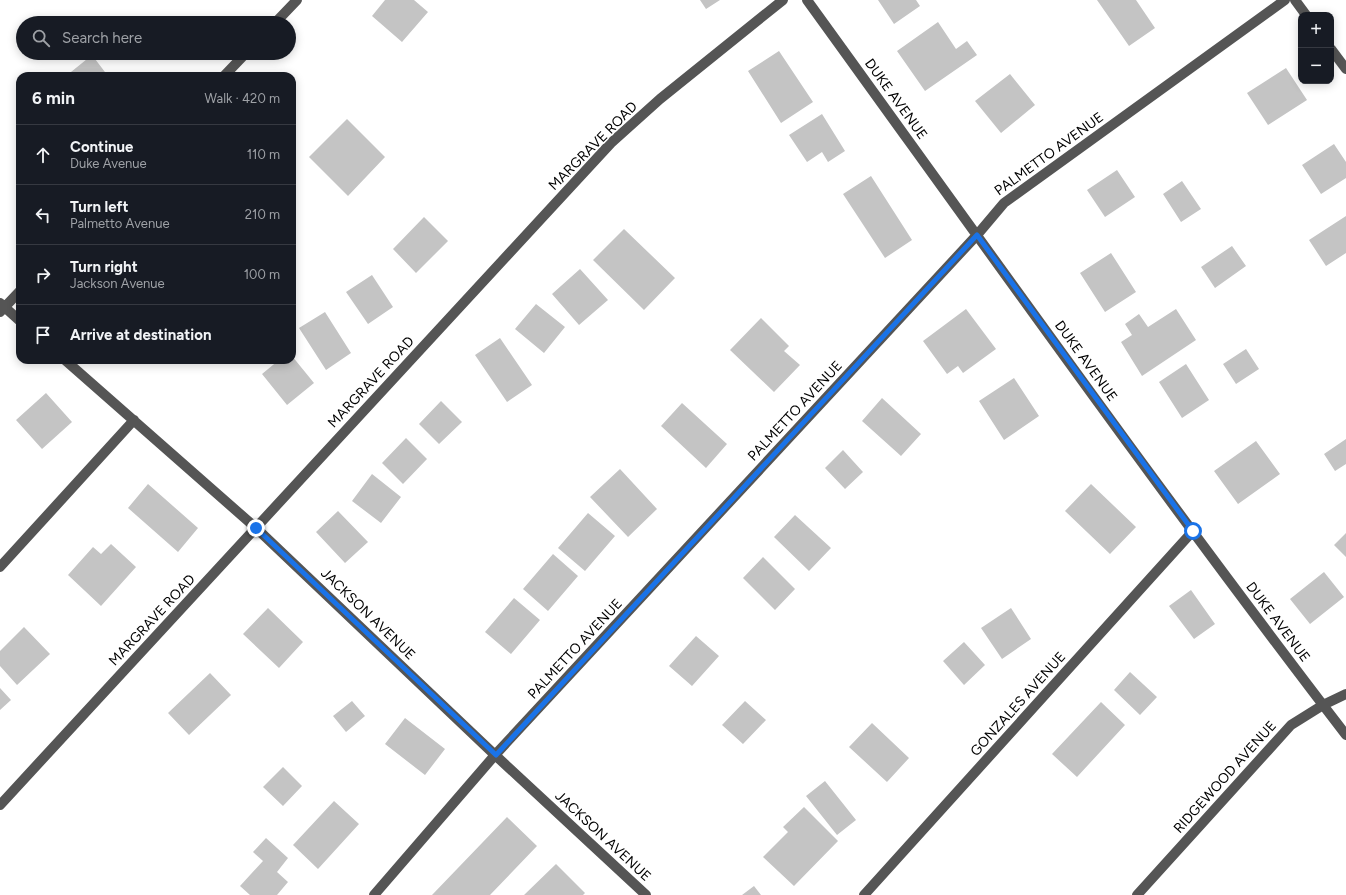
<!DOCTYPE html>
<meta charset="utf-8">
<style>
:root{--surface:#171b24;--page:#242831;--text:#f1f3f6;--muted:#9ea1a6;--line:#363941}
body{margin:0;font-family:Figtree,sans-serif;background:var(--page);color:var(--text)}
.controls{position:absolute;right:12px;top:12px;display:grid;overflow:hidden;border-radius:8px;box-shadow:0 2px 10px #0003}
.controls button{width:36px;height:36px;display:grid;place-items:center;padding:0;border:0;border-bottom:1px solid var(--line);background:var(--surface);color:var(--text);font:20px sans-serif}
.stop{position:absolute;width:12px;height:12px;margin:-9px;border:3px solid #1a73e8;border-radius:50%;background:#fff}
.stop.end{background:#1a73e8;border-color:#fff;box-shadow:0 1px 4px #0008}
.list{margin:0;padding:0;list-style:none}
h2{display:flex;justify-content:space-between;align-items:center;height:52px;margin:0;padding:0 16px;font-size:17px}
h2 small{font-size:13px;font-weight:400;color:var(--muted)}
.list li{display:grid;grid-template-columns:26px 1fr auto;gap:12px;align-items:center;box-sizing:border-box;height:60px;padding:0 16px;border-top:1px solid var(--line)}
.list b{display:block;font-size:15px;white-space:nowrap}
.list p{margin:0;font-size:13px;white-space:nowrap;color:var(--muted)}
.list em{font-size:13px;font-style:normal;color:var(--muted)}
.icon{flex:none;width:22px;height:22px;fill:none;stroke:currentColor;stroke-width:2;stroke-linecap:round;stroke-linejoin:round}
.map{position:relative;flex:none;width:1346px;height:895px;overflow:hidden}
.search{position:absolute;background:var(--surface);box-shadow:0 2px 10px #0003;left:16px;top:16px;width:280px;height:44px;display:flex;align-items:center;gap:10px;box-sizing:border-box;padding:0 14px;border-radius:22px;color:var(--muted);font-size:15px}
.panel{position:absolute;background:var(--surface);box-shadow:0 2px 10px #0003;left:16px;top:72px;width:280px;height:292px;border-radius:12px}
.map>svg:first-child{display:block}
.building{fill:#c4c4c4}
.lines{fill:none;stroke-linecap:round;stroke-linejoin:round}
.minor{stroke:#555;stroke-width:10}
.route{stroke:#1a73e8;stroke-width:5}
.labels{text-anchor:middle;dominant-baseline:central;stroke-width:3;stroke-linejoin:round;paint-order:stroke}
.street-label{font-size:14px;fill:#000;stroke:#fff}
</style>
<div class="map">
<svg width="1346" height="895" viewBox="0 0 1346 895">
<rect width="100%" height="100%" fill="#fff"/>
<!-- building -->
<path class="building" d="M 385,0 L 414,0 L 428,12 L 402,42 L 372,16 Z
M 700,0 L 720,0 L 706,9 Z
M 878,0 L 916,0 L 920,6 L 894,24 Z
M 1097,0 L 1136,0 L 1155,28 L 1129,46 Z
M 938,22 L 956,49 L 967,41 L 977,55 L 925,91 L 897,51 Z
M 779,51 L 813,102 L 781,123 L 748,71 Z
M 92,55 L 108,76 L 66,76 Z
M 1286,68 L 1307,100 L 1268,125 L 1247,93 Z
M 1010,74 L 1035,105 L 1001,133 L 975,101 Z
M 822,114 L 845,151 L 828,162 L 822,152 L 807,162 L 789,135 Z
M 347,119 L 385,157 L 348,196 L 309,157 Z
M 1334,144 L 1346,162 L 1346,178 L 1321,194 L 1302,165 Z
M 1117,170 L 1135,197 L 1105,217 L 1087,190 Z
M 871,176 L 912,240 L 885,258 L 843,194 Z
M 1182,181 L 1201,209 L 1181,222 L 1163,194 Z
M 1346,216 L 1346,253 L 1326,266 L 1309,240 Z
M 424,217 L 448,241 L 416,273 L 393,249 Z
M 624,229 L 675,278 L 644,310 L 593,260 Z
M 1232,246 L 1246,266 L 1215,288 L 1201,267 Z
M 1111,253 L 1136,292 L 1105,312 L 1080,273 Z
M 580,269 L 608,300 L 579,325 L 552,294 Z
M 372,275 L 393,307 L 368,324 L 346,292 Z
M 536,304 L 565,327 L 544,353 L 515,329 Z
M 966,309 L 996,349 L 963,373 L 958,366 L 947,374 L 923,341 Z
M 1176,309 L 1196,340 L 1142,376 L 1121,342 L 1132,335 L 1125,324 L 1139,314 L 1148,327 Z
M 325,312 L 351,353 L 326,370 L 299,328 Z
M 761,318 L 789,346 L 784,351 L 800,365 L 774,392 L 730,350 Z
M 500,338 L 532,385 L 507,402 L 475,355 Z
M 1246,349 L 1259,369 L 1236,384 L 1223,364 Z
M 292,356 L 314,383 L 287,405 L 262,374 L 279,360 L 292,360 Z
M 1186,364 L 1209,400 L 1182,418 L 1159,382 Z
M 1014,378 L 1039,416 L 1004,440 L 979,401 Z
M 46,393 L 72,422 L 42,449 L 16,420 Z
M 882,398 L 921,434 L 901,456 L 862,421 Z
M 441,401 L 462,422 L 439,444 L 419,424 Z
M 682,403 L 727,444 L 706,468 L 661,426 Z
M 406,438 L 427,459 L 403,484 L 382,463 Z
M 1346,439 L 1346,464 L 1335,471 L 1324,454 Z
M 1256,441 L 1280,474 L 1238,504 L 1214,471 Z
M 843,450 L 863,472 L 845,489 L 825,468 Z
M 620,469 L 657,509 L 628,537 L 590,497 Z
M 372,474 L 401,497 L 381,523 L 352,501 Z
M 148,484 L 198,528 L 178,552 L 128,508 Z
M 1091,484 L 1136,527 L 1110,554 L 1065,511 Z
M 338,511 L 368,542 L 345,563 L 316,532 Z
M 588,513 L 615,536 L 585,571 L 558,548 Z
M 795,515 L 831,548 L 809,571 L 774,537 Z
M 1346,533 L 1346,557 L 1334,545 Z
M 111,544 L 136,567 L 101,606 L 68,575 L 93,547 L 101,554 Z
M 553,554 L 578,576 L 548,611 L 523,589 Z
M 763,557 L 795,589 L 775,610 L 743,578 Z
M 1324,572 L 1344,597 L 1310,624 L 1290,599 Z
M 1191,590 L 1215,624 L 1194,639 L 1169,606 Z
M 514,598 L 540,620 L 511,654 L 485,632 Z
M 268,608 L 303,642 L 279,668 L 243,634 Z
M 1011,608 L 1031,639 L 1002,659 L 981,628 Z
M 24,627 L 50,654 L 17,685 L 0,666 L 0,651 Z
M 696,636 L 719,656 L 692,686 L 669,666 Z
M 964,642 L 985,665 L 964,685 L 943,661 Z
M 1130,672 L 1157,697 L 1140,715 L 1114,690 Z
M 210,673 L 231,695 L 189,735 L 168,713 Z
M 0,688 L 11,700 L 0,710 Z
M 352,701 L 365,716 L 346,732 L 333,716 Z
M 745,701 L 766,720 L 743,744 L 722,725 Z
M 1101,702 L 1125,725 L 1077,777 L 1052,754 Z
M 405,718 L 445,749 L 425,775 L 385,744 Z
M 872,723 L 909,758 L 887,782 L 849,747 Z
M 283,767 L 302,786 L 283,806 L 263,787 Z
M 825,781 L 856,820 L 837,835 L 806,796 Z
M 334,801 L 359,824 L 318,869 L 293,845 Z
M 804,807 L 838,841 L 794,886 L 763,857 L 788,832 L 783,827 Z
M 507,817 L 537,846 L 490,895 L 432,895 Z
M 266,838 L 288,858 L 277,872 L 288,882 L 277,895 L 250,895 L 240,886 L 263,861 L 253,852 Z
M 556,864 L 585,893 L 583,895 L 524,895 Z
M 754,886 L 761,895 L 742,895 Z"/>
<g class="lines">
<!-- minor -->
<path class="minor" d="M 807,0 C 985,246 1161,494 1346,735
M 1295,0 L 1306,15
M 275,23 L 297,0
M 1331,49 L 1346,69
M 224,76 L 246,53
M 0,303 L 20,321
M 0,312 L 20,291
M 65,360 L 256,528 L 495,755 L 646,895
M 0,567 L 134,420
M 0,805 L 611,143 L 660,99 L 783,0
M 374,895 L 495,755 L 977,235 L 1004,203 L 1285,0
M 864,895 L 1193,531
M 1137,895 L 1291,725 L 1323,705 L 1346,694"/>
</g>
<g class="lines">
<!-- route -->
<path class="route" d="M 256,528 L 496,755 L 977,235 L 1193,531"/>
</g>
<g class="labels">
<!-- street labels -->
<g class="street-label">
<text transform="translate(896 99) rotate(54)">DUKE AVENUE</text>
<text transform="translate(593 146) rotate(-45)">MARGRAVE ROAD</text>
<text transform="translate(1049 154) rotate(-36)">PALMETTO AVENUE</text>
<text transform="translate(1086 361) rotate(54)">DUKE AVENUE</text>
<text transform="translate(371 382) rotate(-47)">MARGRAVE ROAD</text>
<text transform="translate(795 411) rotate(-47)">PALMETTO AVENUE</text>
<text transform="translate(368 614) rotate(44)">JACKSON AVENUE</text>
<text transform="translate(152 620) rotate(-47)">MARGRAVE ROAD</text>
<text transform="translate(1278 622) rotate(53)">DUKE AVENUE</text>
<text transform="translate(575 649) rotate(-47)">PALMETTO AVENUE</text>
<text transform="translate(1018 704) rotate(-48)">GONZALES AVENUE</text>
<text transform="translate(1225 777) rotate(-48)">RIDGEWOOD AVENUE</text>
<text transform="translate(603 836) rotate(43)">JACKSON AVENUE</text>
</g>
</g>
</svg>
<div class="controls">
<button>+</button>
<button>−</button>
</div>
<div class="stop" style="left:1193px;top:531px"></div>
<div class="stop end" style="left:256px;top:528px"></div>
<div class="search"><svg class="icon" aria-label="search" viewBox="0 0 24 24"><circle cx="10" cy="10" r="6"/><path d="M15 15l6 6"/></svg>Search here</div>
<section class="panel">
<h2>6 min<small>Walk · 420 m</small></h2>
<ul class="list">
<li><svg class="icon" aria-label="ahead" viewBox="0 0 24 24"><path d="M12 20V5M6 11l6-6 6 6"/></svg><div><b>Continue</b><p>Duke Avenue</p></div><em>110 m</em></li>
<li><svg class="icon" aria-label="left" viewBox="0 0 24 24"><path d="M17 20v-9H6M10 6l-5 5 5 5"/></svg><div><b>Turn left</b><p>Palmetto Avenue</p></div><em>210 m</em></li>
<li><svg class="icon" aria-label="right" viewBox="0 0 24 24"><path d="M7 20v-9h11M14 6l5 5-5 5"/></svg><div><b>Turn right</b><p>Jackson Avenue</p></div><em>100 m</em></li>
<li><svg class="icon" aria-label="arrive" viewBox="0 0 24 24"><path d="M6 21V4h12l-3 4 3 4H6"/></svg><div><b>Arrive at destination</b></div></li>
</ul>
</section>
</div>
